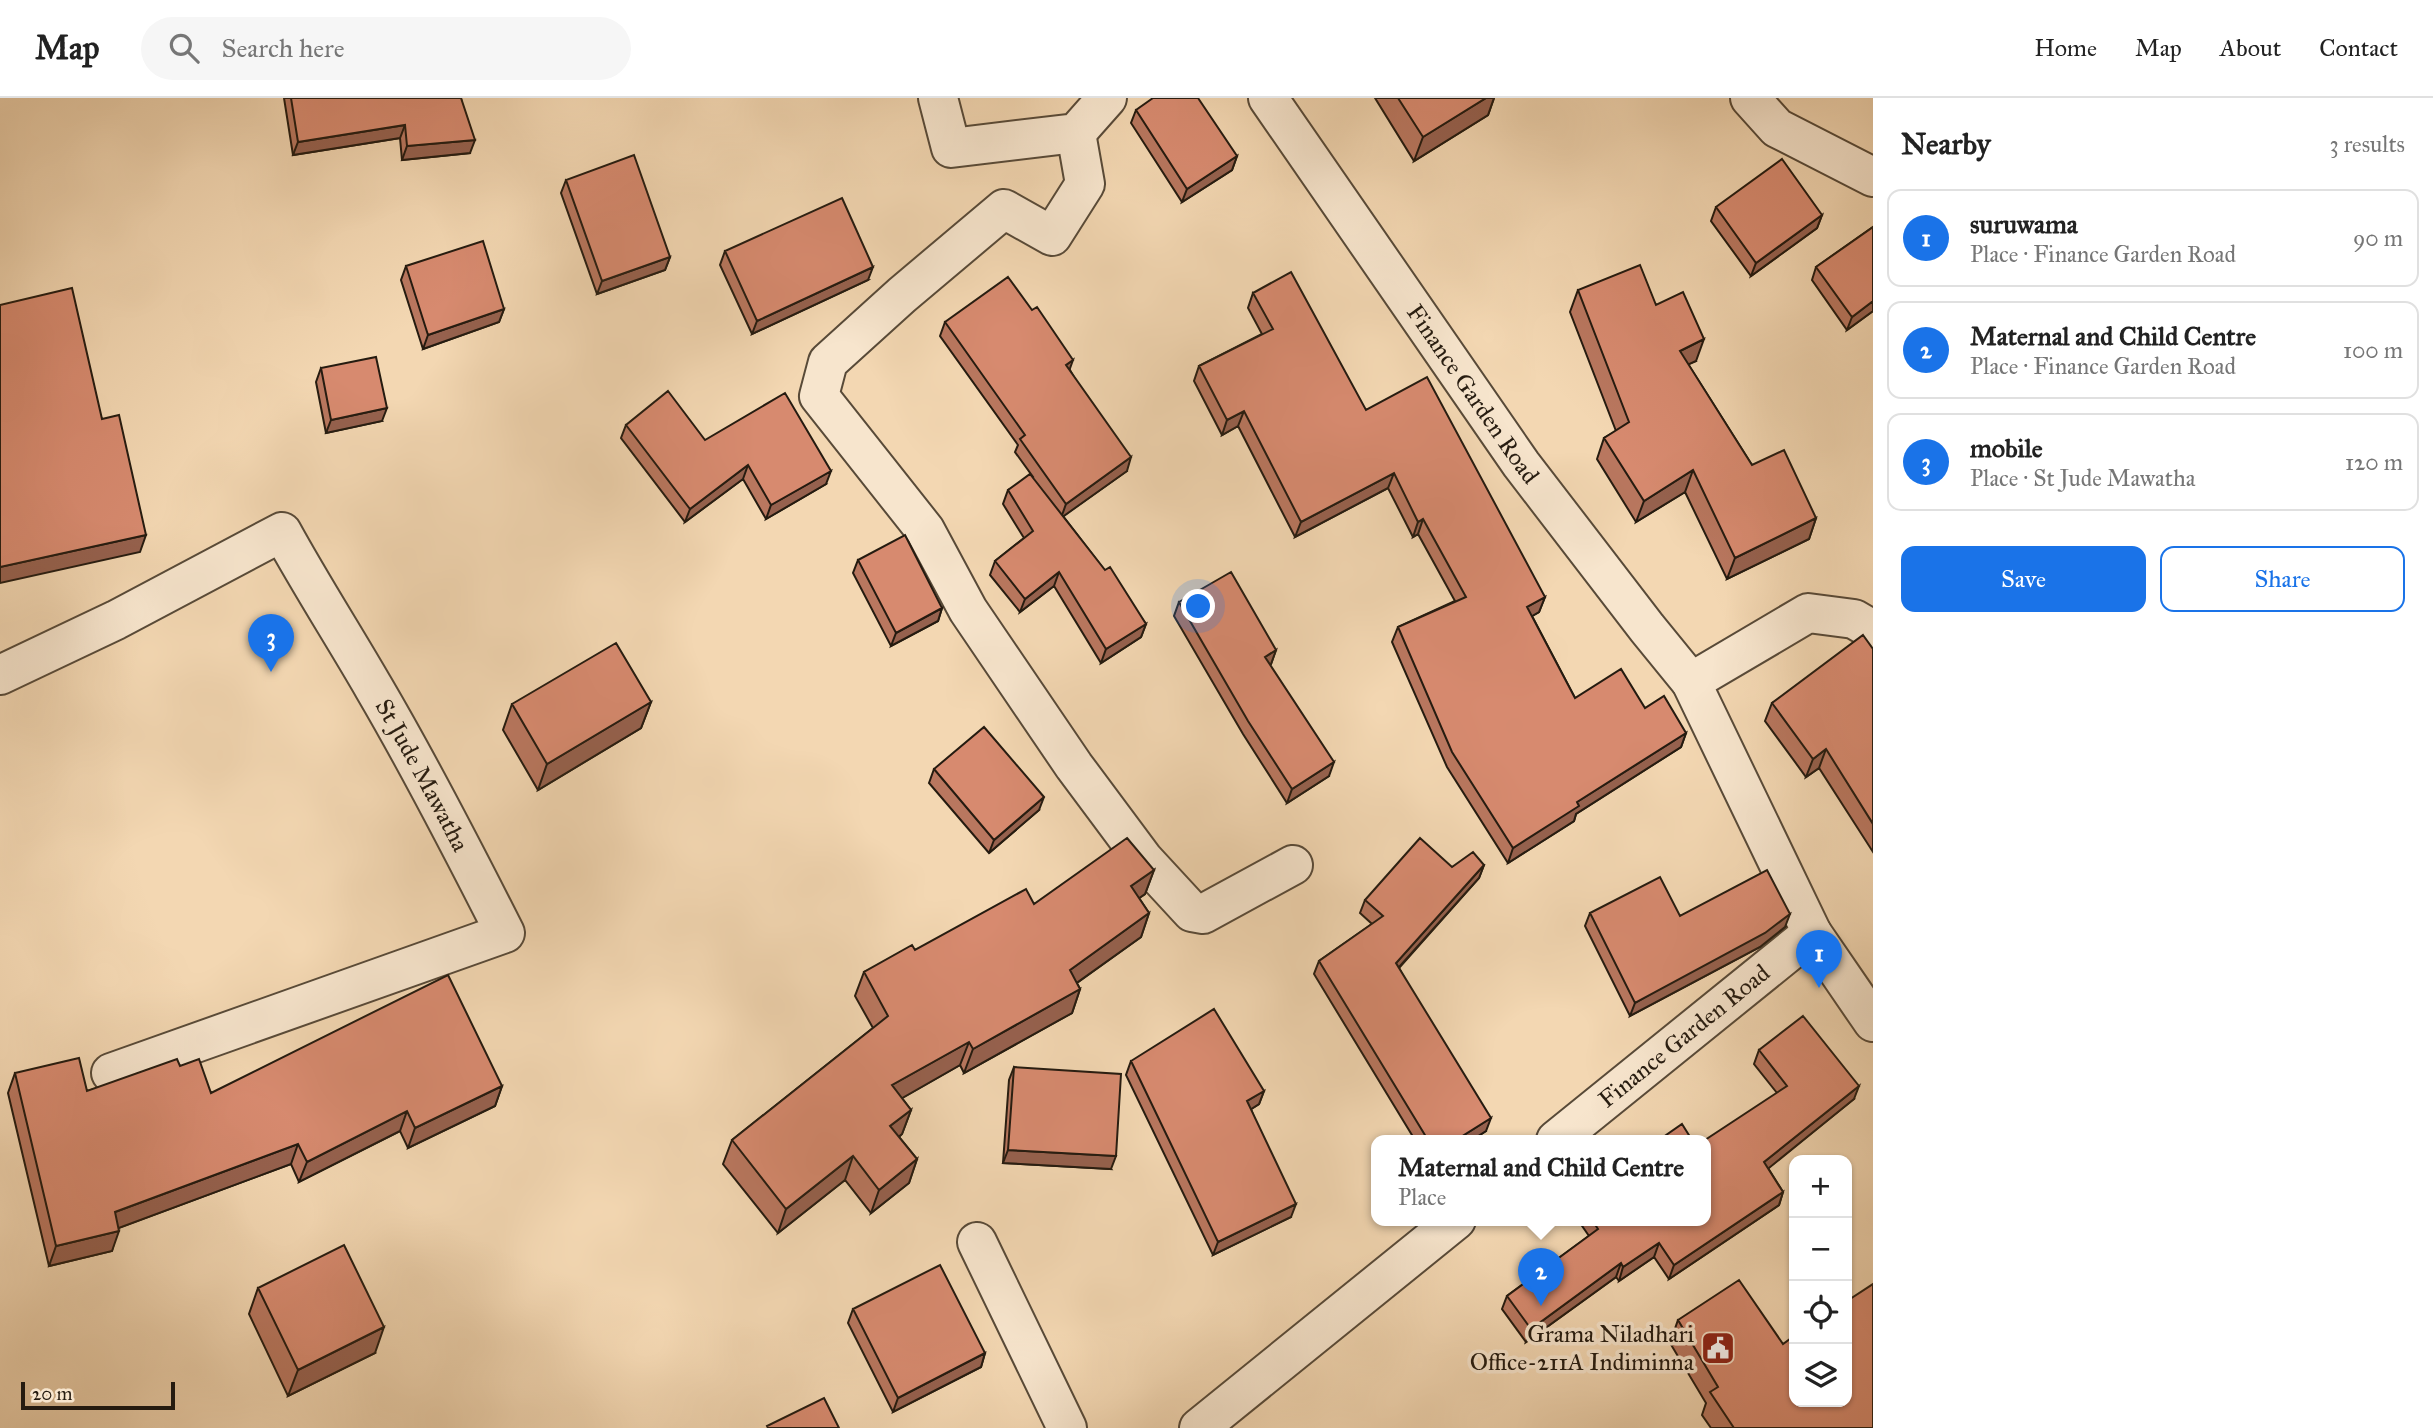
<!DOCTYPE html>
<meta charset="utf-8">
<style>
:root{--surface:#fff;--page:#f6f6f6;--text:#222;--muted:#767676;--line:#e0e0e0;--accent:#1a73e8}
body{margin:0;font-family:"IM FELL Great Primer",serif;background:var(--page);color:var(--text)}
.controls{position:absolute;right:21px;bottom:21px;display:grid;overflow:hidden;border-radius:14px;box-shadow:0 2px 5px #0004}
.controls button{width:63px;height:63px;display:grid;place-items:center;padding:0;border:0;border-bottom:2px solid var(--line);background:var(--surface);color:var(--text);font:35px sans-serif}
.scale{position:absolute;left:21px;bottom:18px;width:154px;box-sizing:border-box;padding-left:7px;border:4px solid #251b10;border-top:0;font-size:19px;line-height:24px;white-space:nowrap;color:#251b10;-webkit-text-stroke:5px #f7e5cd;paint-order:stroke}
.you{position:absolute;left:1199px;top:509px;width:24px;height:24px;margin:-18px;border:5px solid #fff;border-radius:50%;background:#1a73e8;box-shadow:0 0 0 10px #1a73e833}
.badge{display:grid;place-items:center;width:46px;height:46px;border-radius:50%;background:var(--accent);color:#fff;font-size:23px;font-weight:700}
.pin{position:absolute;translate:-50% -58px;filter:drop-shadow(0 2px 4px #0008)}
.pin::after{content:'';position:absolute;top:37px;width:24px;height:21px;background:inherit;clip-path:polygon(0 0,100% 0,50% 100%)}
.popup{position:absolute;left:1371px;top:1037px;width:340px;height:91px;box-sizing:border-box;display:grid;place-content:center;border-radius:14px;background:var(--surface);filter:drop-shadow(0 2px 5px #0005);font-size:23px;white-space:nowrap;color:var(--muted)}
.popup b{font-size:26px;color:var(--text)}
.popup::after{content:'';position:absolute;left:50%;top:100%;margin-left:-14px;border:14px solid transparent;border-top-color:var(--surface)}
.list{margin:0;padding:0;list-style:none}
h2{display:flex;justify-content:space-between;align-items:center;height:91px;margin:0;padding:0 28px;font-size:30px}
h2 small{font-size:23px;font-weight:400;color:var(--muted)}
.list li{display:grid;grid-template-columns:46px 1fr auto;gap:21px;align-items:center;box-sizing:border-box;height:98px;margin:0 14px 14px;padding:0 14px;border:2px solid var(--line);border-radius:14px}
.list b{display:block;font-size:26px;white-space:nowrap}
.list p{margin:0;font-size:23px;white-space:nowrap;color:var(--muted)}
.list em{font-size:23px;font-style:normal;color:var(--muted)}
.actions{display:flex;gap:14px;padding:21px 28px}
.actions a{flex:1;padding:16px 0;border:2px solid var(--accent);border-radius:14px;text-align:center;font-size:24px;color:var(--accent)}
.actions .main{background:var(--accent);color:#fff}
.icon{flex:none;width:38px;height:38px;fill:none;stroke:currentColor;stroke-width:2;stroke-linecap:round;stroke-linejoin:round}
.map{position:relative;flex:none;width:1873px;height:1330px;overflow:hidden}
header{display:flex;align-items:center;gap:42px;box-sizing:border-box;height:98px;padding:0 35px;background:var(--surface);border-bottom:2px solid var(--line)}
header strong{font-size:33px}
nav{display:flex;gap:38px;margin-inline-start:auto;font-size:24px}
.search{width:490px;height:63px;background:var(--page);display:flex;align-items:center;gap:18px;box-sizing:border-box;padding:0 24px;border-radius:38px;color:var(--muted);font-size:26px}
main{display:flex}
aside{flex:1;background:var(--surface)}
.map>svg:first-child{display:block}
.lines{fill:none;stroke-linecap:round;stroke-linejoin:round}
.minor-casing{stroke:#584a38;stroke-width:42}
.minor{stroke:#f7e5cd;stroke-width:38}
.wall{fill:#b9775f;stroke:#251b10;stroke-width:2}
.shaded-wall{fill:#96614e;stroke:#251b10;stroke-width:2}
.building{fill:#d78a6f;stroke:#251b10;stroke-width:2}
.labels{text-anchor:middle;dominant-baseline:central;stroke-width:7;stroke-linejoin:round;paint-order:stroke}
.street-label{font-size:24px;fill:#251b10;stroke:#f7e5cd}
.poi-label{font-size:24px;fill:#251b10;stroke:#f7e5cd;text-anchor:end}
</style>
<header>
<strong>Map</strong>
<div class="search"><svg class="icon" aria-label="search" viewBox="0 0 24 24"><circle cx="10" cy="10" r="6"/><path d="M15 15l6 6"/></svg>Search here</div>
<nav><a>Home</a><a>Map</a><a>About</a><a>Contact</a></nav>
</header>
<main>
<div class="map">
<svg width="1873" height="1330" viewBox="0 0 1873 1330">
<rect width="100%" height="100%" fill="#f3d7b2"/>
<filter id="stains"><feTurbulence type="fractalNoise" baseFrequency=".00286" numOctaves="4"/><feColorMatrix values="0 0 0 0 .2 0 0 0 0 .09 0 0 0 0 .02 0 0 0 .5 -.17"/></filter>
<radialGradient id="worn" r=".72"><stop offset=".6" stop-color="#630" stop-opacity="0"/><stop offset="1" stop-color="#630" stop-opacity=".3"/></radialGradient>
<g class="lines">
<!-- minor casing -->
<g class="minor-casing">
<g id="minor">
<path d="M 938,0 L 951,50 L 1076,35 L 1107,0"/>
<path id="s1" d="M 1268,0 L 1521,366 L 1647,530 L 1691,584 L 1812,835 L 1556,1042"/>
<path d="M 1750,0 L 1777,30 L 1873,79"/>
<path d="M 1076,35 L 1085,86 L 1052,138 L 1004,111 L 902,197 L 828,264 L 819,298 L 925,432 L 968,512 L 1074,668 L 1144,762 L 1192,814 L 1203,816 L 1293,767"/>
<path id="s2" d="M 0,577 L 116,522 L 282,434 C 311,487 344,538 374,590 C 421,670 463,752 505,835 L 111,975"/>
<path d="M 1691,584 L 1808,515 L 1854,521 L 1873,532"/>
<path d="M 1812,835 L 1873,924"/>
<path d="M 977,1144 L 1067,1330"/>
<path d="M 1199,1330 L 1456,1122"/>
</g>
</g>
<!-- minor -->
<use href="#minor" class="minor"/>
</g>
<!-- wall -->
<path class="wall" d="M 284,0 L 461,0 L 470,55 L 402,62 L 400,40 L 293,57 Z
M 1375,0 L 1494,0 L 1488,17 L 1414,63 Z
M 1136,12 L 1237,58 L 1232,72 L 1182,104 L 1131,25 Z
M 566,82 L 670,159 L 665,172 L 597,196 L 561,95 Z
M 1716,109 L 1822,117 L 1817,130 L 1751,178 L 1711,123 Z
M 1873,129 L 1873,213 L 1847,232 L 1812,182 L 1816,169 Z
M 725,153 L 868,182 L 752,236 L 720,167 Z
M 406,168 L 504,211 L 499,224 L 423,251 L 401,182 Z
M 1578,192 L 1656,207 L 1696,263 L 1688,266 L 1752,367 L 1816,420 L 1809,441 L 1727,481 L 1685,394 L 1636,424 L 1597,361 L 1604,340 L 1616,333 L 1570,214 Z
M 1253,195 L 1545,499 L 1539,514 L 1532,518 L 1575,600 L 1645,610 L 1686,635 L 1681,649 L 1576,716 L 1574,723 L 1508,765 L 1447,669 L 1392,544 L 1398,529 L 1455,503 L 1418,436 L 1413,439 L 1388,390 L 1295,439 L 1238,328 L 1222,337 L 1194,283 L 1199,268 L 1262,236 L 1248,210 Z
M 945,224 L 1070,272 L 1127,373 L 1063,418 L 1146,526 L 1141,539 L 1101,565 L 1054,488 L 1020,514 L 990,477 L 995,463 L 1024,440 L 1003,406 L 1008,392 L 1033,379 L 1015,354 L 1018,347 L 940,238 Z
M 321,270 L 382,323 L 326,335 L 316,284 Z
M 626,327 L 705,342 L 826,386 L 766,421 L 743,381 L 685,424 L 621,340 Z
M 858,462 L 942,510 L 938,523 L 891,548 L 853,475 Z
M 1179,504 L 1276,552 L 1271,566 L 1269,567 L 1329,678 L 1287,705 L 1243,636 L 1174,518 Z
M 1873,551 L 1873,754 L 1819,670 L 1806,679 L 1765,623 L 1772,605 Z
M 651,604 L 641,630 L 538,692 L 503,632 L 512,606 Z
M 934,671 L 1039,712 L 989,755 L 929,685 Z
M 1484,767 L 1479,780 L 1399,870 L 1486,1033 L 1472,1042 L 1415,1042 L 1314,876 L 1319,863 L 1372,826 L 1360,815 L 1365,802 L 1452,769 Z
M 1154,772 L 1145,796 L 1139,800 L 1149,815 L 1141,839 L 1077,885 L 1080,891 L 1072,915 L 964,975 L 960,967 L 902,1000 L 911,1012 L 902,1036 L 899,1039 L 917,1061 L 909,1085 L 871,1115 L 845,1082 L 778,1135 L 723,1066 L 732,1042 L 873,930 L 855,898 L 864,874 L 915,852 L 1034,806 Z
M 1590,815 L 1680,818 L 1785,829 L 1760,849 L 1630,918 L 1585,828 Z
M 1759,952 L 1854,1001 L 1768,1070 L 1783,1094 L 1779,1107 L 1669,1181 L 1654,1159 L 1619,1183 L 1616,1179 L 1526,1244 L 1502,1211 L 1507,1198 L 1589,1138 L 1578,1122 L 1705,1122 L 1777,995 L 1754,966 Z
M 1131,963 L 1264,993 L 1259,1006 L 1251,1011 L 1291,1119 L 1213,1157 L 1126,977 Z
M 180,968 L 211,995 L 502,988 L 495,1008 L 408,1050 L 400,1033 L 299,1084 L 291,1066 L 118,1130 L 112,1153 L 49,1168 L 8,995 L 15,975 L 87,993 Z
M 1014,969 L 1111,1071 L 1003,1065 L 1009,982 Z
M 258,1190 L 375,1255 L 288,1298 L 249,1216 Z
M 853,1211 L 985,1255 L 981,1269 L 893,1314 L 848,1225 Z
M 1678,1222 L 1783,1246 L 1873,1330 L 1711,1330 L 1702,1317 L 1706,1305 L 1670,1245 Z"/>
<!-- shaded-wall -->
<path class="shaded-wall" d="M 1486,0 L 1494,0 L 1488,17 L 1414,63 L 1423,39 Z
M 405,27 L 400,40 L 293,57 L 298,44 Z
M 475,42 L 470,55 L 402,62 L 407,48 Z
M 1237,58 L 1232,72 L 1182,104 L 1187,91 Z
M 1822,117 L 1817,130 L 1751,178 L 1756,165 Z
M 670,159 L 665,172 L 597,196 L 602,183 Z
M 873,169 L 868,182 L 752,236 L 757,223 Z
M 1873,203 L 1873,213 L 1847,232 L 1852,219 Z
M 504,211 L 499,224 L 423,251 L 428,237 Z
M 1704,241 L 1696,263 L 1672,274 L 1680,253 Z
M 1073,262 L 1068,276 L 1066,267 Z
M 387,310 L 382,323 L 326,335 L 331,322 Z
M 1244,313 L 1238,328 L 1222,337 L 1227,322 Z
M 1131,359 L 1127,373 L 1061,420 L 1066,406 Z
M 748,367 L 743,381 L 685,424 L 690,411 Z
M 1693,372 L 1685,394 L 1636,424 L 1644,403 Z
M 831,373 L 826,386 L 766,421 L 771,407 Z
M 1394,375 L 1388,390 L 1295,439 L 1301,424 Z
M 1816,420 L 1809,441 L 1727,481 L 1735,460 Z
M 1423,421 L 1418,436 L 1413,439 L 1418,424 Z
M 146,437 L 140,454 L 0,485 L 0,469 Z
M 1059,474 L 1054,488 L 1020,514 L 1025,501 Z
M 1545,499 L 1539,514 L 1522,524 L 1527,509 Z
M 942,510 L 938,523 L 891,548 L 896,535 Z
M 1146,526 L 1141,539 L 1101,565 L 1106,551 Z
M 1276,552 L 1271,566 L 1260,573 L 1265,559 Z
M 651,604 L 641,630 L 538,692 L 547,666 Z
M 1686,635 L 1681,649 L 1576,716 L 1574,723 L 1508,765 L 1513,750 L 1577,704 Z
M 1826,651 L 1819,670 L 1806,679 L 1813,661 Z
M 1334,664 L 1329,678 L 1287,705 L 1292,691 Z
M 1044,699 L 1039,712 L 989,755 L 994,742 Z
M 1484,767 L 1479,780 L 1391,878 L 1396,865 Z
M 1154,772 L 1145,796 L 1122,812 L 1131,788 Z
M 1149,815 L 1141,839 L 1061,896 L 1070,872 Z
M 1790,816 L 1785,829 L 1760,849 L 1630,918 L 1635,905 Z
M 1080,891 L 1072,915 L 964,975 L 973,951 Z
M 969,944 L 960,967 L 883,1011 L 892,987 Z
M 502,988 L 495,1008 L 408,1050 L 415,1030 Z
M 1859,988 L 1854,1001 L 1759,1078 L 1764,1064 Z
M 1264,993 L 1259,1006 L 1242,1017 L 1247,1003 Z
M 911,1012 L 902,1036 L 882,1052 L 890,1028 Z
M 407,1013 L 400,1033 L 299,1084 L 307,1064 Z
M 1491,1020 L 1486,1033 L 1472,1042 L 1456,1042 Z
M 298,1046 L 291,1066 L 108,1134 L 115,1114 Z
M 1008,1052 L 1116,1058 L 1111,1071 L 1003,1065 Z
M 853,1058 L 845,1082 L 778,1135 L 786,1111 Z
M 917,1061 L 909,1085 L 871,1115 L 879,1092 Z
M 1783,1094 L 1779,1107 L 1669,1181 L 1674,1167 Z
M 1296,1106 L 1291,1119 L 1213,1157 L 1218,1144 Z
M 119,1133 L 112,1153 L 49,1168 L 56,1148 Z
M 1659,1145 L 1654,1159 L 1619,1183 L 1623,1169 Z
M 1621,1165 L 1616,1179 L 1526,1244 L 1531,1231 Z
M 384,1229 L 375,1255 L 288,1298 L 298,1272 Z
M 985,1255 L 981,1269 L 893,1314 L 898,1300 Z"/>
<!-- building -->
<path class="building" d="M 291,0 L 461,0 L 475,42 L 407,48 L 405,27 L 298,44 Z
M 1153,0 L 1198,0 L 1237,58 L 1187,91 L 1136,12 Z
M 1398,0 L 1486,0 L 1423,39 Z
M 634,57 L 670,159 L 602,183 L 566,82 Z
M 1782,61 L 1822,117 L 1756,165 L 1716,109 Z
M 842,100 L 873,169 L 757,223 L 725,153 Z
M 1873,129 L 1873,203 L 1852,219 L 1816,169 Z
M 483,143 L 504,211 L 428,237 L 406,168 Z
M 1640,167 L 1656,207 L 1683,194 L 1704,241 L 1680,253 L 1752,367 L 1784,352 L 1816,420 L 1735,460 L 1693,372 L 1644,403 L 1604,340 L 1629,324 L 1578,192 Z
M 1291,174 L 1366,312 L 1427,279 L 1545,499 L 1527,509 L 1575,600 L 1621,571 L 1645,610 L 1664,598 L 1686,635 L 1577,704 L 1579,708 L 1513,750 L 1452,654 L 1398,529 L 1466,499 L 1423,421 L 1418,424 L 1394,375 L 1301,424 L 1244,313 L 1227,322 L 1199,268 L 1273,231 L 1253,195 Z
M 1008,179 L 1032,212 L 1037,209 L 1073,262 L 1066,267 L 1131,359 L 1066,406 L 1020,341 L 1025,337 L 945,224 Z
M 72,190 L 102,321 L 119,317 L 146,437 L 0,469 L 0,207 Z
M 376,259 L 387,310 L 331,322 L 321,270 Z
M 668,293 L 705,342 L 785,295 L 831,373 L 771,407 L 748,367 L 690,411 L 626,327 Z
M 1030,376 L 1105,472 L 1110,469 L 1146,526 L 1106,551 L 1059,474 L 1025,501 L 995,463 L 1033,433 L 1008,392 Z
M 905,437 L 942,510 L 896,535 L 858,462 Z
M 1231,474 L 1276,552 L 1265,559 L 1334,664 L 1292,691 L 1248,623 L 1179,504 Z
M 1863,537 L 1873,551 L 1873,726 L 1826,651 L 1813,661 L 1772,605 Z
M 616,545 L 651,604 L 547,666 L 512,606 Z
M 984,629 L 1044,699 L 994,742 L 934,671 Z
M 1127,740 L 1154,772 L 1131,788 L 1149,815 L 1070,872 L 1080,891 L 973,951 L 969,944 L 892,987 L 911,1012 L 890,1028 L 917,1061 L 879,1092 L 853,1058 L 786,1111 L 732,1042 L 888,918 L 864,874 L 912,847 L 915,852 L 1026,791 L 1034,806 Z
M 1420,740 L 1452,769 L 1473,754 L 1484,767 L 1396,865 L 1491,1020 L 1456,1042 L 1428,1042 L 1319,863 L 1383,818 L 1365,802 Z
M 1767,772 L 1790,816 L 1765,835 L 1635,905 L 1590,815 L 1660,779 L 1680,818 Z
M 448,877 L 502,988 L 415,1030 L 407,1013 L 307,1064 L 298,1046 L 115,1114 L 119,1133 L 56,1148 L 15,975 L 79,960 L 87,993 L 177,961 L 180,968 L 199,961 L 211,995 Z
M 1214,911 L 1264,993 L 1247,1003 L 1296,1106 L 1218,1144 L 1131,963 Z
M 1803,918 L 1859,988 L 1764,1064 L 1783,1094 L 1674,1167 L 1659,1145 L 1623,1169 L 1621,1165 L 1531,1231 L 1507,1198 L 1598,1131 L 1592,1122 L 1705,1122 L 1705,1042 L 1787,988 L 1759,952 Z
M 1014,969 L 1121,976 L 1116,1058 L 1008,1052 Z
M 1682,1026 L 1692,1042 L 1659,1042 Z
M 344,1147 L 384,1229 L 298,1272 L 258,1190 Z
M 940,1167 L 985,1255 L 898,1300 L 853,1211 Z
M 1739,1182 L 1783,1246 L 1794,1238 L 1794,1304 L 1847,1304 L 1847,1203 L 1873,1186 L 1873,1330 L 1734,1330 L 1710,1294 L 1718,1289 L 1678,1222 Z
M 824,1300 L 839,1330 L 768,1330 L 767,1328 Z"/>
<!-- icons -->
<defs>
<g id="civic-square" transform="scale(1.75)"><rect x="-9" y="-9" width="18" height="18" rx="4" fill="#8f2418" stroke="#f7e5cd"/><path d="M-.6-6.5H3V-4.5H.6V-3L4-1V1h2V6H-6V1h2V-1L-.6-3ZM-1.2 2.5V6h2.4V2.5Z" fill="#fff"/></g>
</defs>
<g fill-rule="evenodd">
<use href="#civic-square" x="1718" y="1250"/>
</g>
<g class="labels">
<!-- street labels -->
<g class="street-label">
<text stroke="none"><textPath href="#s1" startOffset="360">Finance Garden Road</textPath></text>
<text stroke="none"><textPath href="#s2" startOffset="597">St Jude Mawatha</textPath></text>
<text transform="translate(1684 938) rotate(-39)">Finance Garden Road</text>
</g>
<!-- poi labels -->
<g class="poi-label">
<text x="1694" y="1236">Grama Niladhari<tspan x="1694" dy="28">Office-211A Indiminna</tspan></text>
</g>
</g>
<rect width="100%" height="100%" filter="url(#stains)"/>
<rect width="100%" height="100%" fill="url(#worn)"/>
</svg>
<div class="controls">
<button>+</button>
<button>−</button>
<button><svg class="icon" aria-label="locate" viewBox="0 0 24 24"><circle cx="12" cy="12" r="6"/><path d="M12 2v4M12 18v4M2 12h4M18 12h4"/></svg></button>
<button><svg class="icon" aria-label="layers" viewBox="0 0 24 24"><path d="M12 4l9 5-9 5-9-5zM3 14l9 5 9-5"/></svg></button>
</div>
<div class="scale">20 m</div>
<div class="you"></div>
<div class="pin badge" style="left:1819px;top:890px">1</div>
<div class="pin badge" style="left:1541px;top:1208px">2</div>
<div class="popup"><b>Maternal and Child Centre</b>Place</div>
<div class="pin badge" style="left:271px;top:574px">3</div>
</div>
<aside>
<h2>Nearby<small>3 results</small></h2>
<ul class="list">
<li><span class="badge">1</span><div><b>suruwama</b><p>Place · Finance Garden Road</p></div><em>90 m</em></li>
<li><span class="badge">2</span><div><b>Maternal and Child Centre</b><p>Place · Finance Garden Road</p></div><em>100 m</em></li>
<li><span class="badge">3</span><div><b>mobile</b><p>Place · St Jude Mawatha</p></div><em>120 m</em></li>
</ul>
<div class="actions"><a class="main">Save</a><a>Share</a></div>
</aside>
</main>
